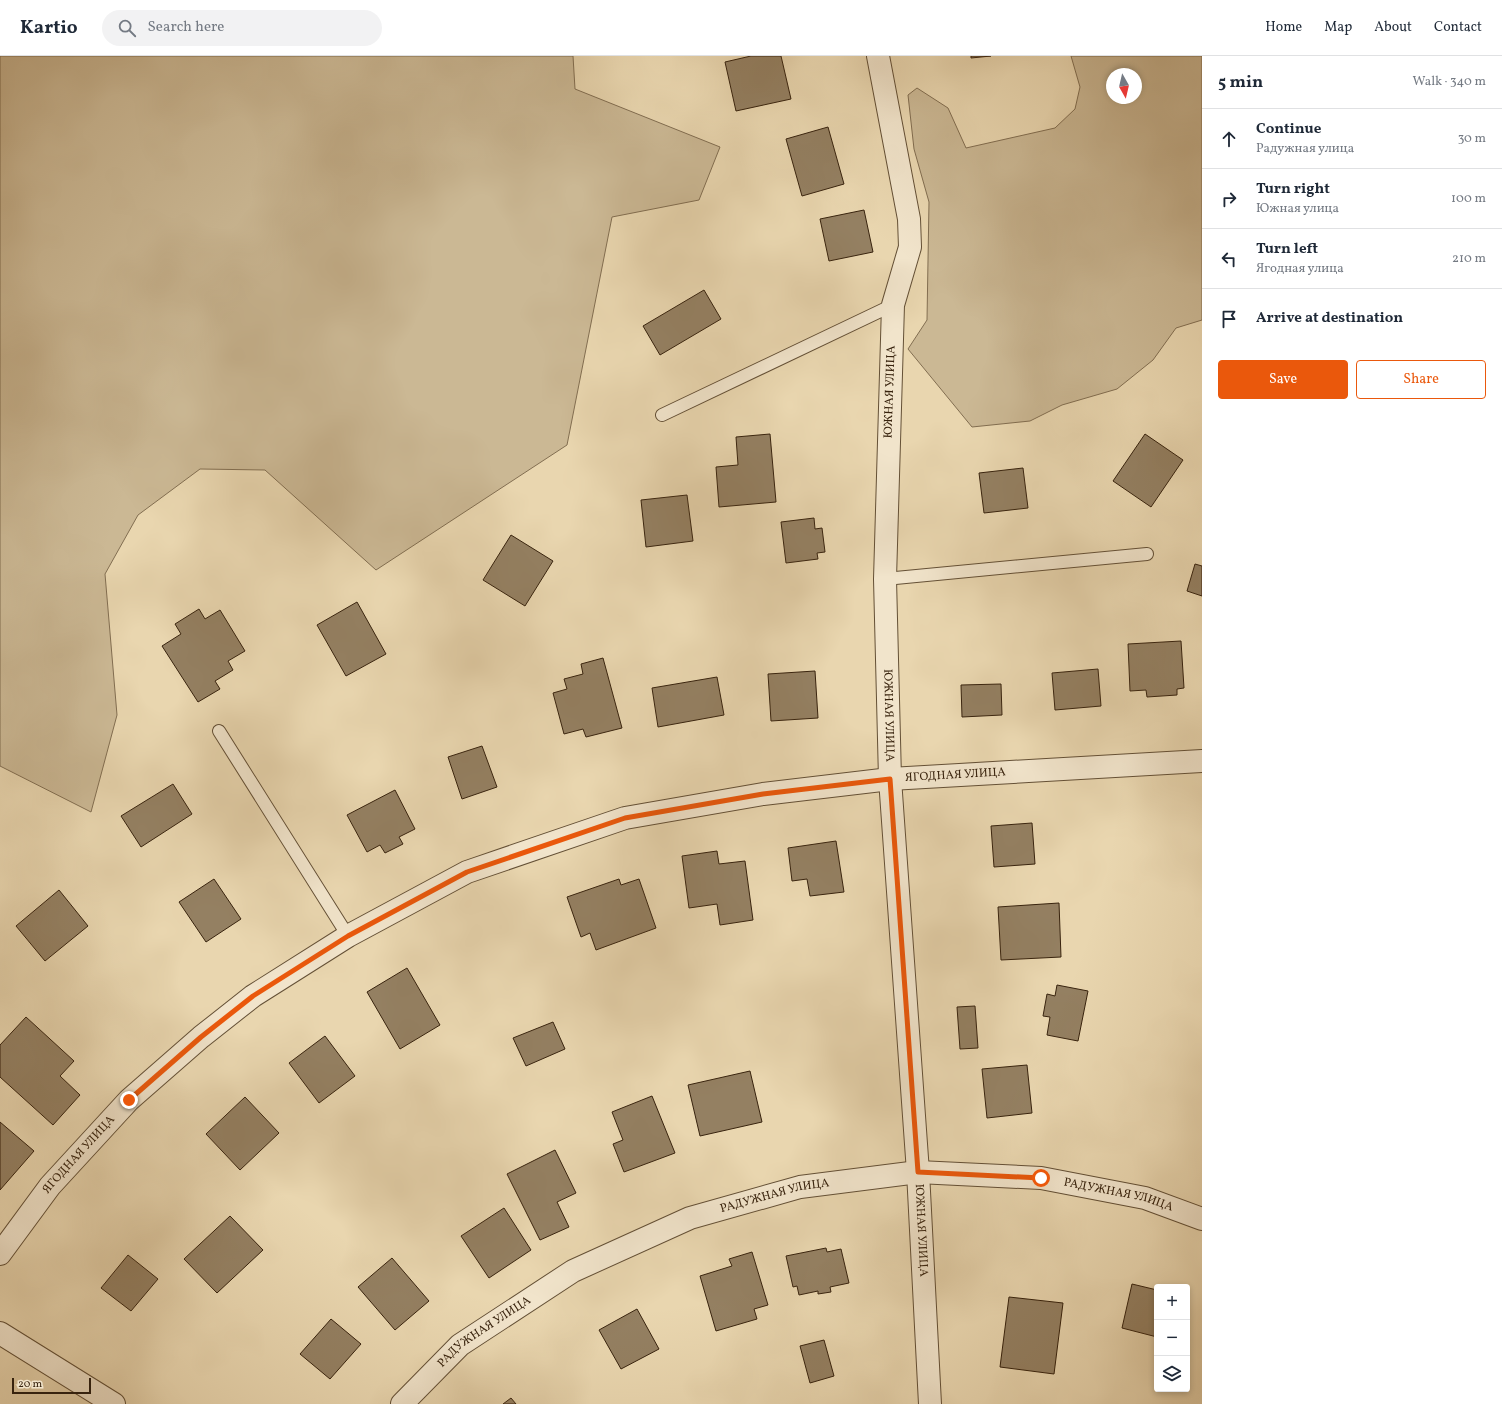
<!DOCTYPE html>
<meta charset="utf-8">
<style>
:root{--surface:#fff;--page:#f2f2f3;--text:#1f2937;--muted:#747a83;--line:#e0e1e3;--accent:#ea580c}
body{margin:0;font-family:Vollkorn,serif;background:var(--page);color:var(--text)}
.controls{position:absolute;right:12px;bottom:12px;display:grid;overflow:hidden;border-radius:4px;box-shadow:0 2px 6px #0003}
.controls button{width:36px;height:36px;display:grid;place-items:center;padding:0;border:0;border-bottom:1px solid var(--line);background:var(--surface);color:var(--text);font:20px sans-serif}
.compass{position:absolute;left:1106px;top:12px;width:36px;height:36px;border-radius:50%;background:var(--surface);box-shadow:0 2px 6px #0003;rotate:172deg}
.scale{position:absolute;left:12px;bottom:10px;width:79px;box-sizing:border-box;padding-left:4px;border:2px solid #38230e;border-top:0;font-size:11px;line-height:14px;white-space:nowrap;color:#38230e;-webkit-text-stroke:3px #f1e4cb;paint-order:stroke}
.stop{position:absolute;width:12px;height:12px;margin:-9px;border:3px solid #ea580c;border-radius:50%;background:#fff}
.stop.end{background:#ea580c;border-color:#fff;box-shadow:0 1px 4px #0008}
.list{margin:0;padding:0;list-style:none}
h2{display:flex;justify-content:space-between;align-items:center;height:52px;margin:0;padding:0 16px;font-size:17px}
h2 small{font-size:13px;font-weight:400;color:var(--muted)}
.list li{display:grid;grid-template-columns:26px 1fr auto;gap:12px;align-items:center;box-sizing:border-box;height:60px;padding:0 16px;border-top:1px solid var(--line)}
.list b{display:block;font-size:15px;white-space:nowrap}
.list p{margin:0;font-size:13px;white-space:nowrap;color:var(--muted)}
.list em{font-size:13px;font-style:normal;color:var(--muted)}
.actions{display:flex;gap:8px;padding:12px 16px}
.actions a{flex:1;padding:9px 0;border:1px solid var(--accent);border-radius:4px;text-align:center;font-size:14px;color:var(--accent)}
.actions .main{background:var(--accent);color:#fff}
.icon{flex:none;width:22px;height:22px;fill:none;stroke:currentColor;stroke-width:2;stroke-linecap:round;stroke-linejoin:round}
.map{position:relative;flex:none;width:1202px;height:1348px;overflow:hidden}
header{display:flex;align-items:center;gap:24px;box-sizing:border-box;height:56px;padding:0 20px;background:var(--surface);border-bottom:1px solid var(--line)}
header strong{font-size:19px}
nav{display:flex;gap:22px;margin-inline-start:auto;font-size:14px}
.search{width:280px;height:36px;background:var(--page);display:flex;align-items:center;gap:10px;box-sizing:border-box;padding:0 14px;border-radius:22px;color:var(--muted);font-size:15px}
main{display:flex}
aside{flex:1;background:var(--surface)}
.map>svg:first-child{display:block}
.green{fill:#cbb894;stroke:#826e51;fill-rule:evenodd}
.building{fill:#948062;stroke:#38230e}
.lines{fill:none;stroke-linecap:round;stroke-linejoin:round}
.lane-casing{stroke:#645036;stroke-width:14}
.street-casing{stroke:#645036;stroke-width:24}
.lane{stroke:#f1e4cb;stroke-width:12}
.street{stroke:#f1e4cb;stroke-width:22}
.route{stroke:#ea580c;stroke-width:5}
.labels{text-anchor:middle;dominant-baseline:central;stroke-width:3.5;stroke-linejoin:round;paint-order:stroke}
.street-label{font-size:12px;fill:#38230e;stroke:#f1e4cb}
</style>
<header>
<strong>Kartio</strong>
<div class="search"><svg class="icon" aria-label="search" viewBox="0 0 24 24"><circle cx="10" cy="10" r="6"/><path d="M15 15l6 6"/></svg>Search here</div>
<nav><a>Home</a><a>Map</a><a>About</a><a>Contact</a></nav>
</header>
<main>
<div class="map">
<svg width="1202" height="1348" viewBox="0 0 1202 1348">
<rect width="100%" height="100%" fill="#e9d6af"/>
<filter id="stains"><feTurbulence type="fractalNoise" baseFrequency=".005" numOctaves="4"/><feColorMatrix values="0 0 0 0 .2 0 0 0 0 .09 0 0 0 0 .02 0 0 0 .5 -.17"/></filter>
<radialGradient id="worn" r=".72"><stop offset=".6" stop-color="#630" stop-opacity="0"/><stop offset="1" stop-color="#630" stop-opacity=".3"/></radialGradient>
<!-- green -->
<path class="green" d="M 0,0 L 573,0 L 575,33 L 720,91 L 699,144 L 612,161 L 567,389 L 376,514 L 265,414 L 200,413 L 138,459 L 105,518 L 117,659 L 91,756 L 0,710 Z
M 1071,0 L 1202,0 L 1202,264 L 1176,272 L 1153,304 L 1117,333 L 1062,349 L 1030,365 L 972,371 L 908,293 L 927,264 L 929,146 L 914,93 L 908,39 L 917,32 L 948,52 L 966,92 L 1055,72 L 1075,53 L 1080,31 ZM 1112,18 L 1136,18 L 1136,42 L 1112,42 Z"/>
<!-- building -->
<path class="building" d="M 751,0 L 781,0 L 791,43 L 736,55 L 725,6 Z
M 971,0 L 991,0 L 971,2 Z
M 828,71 L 844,128 L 802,140 L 786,83 Z
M 864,154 L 873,196 L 829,205 L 820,163 Z
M 704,234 L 721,263 L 660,299 L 643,270 Z
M 770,378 L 776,446 L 719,451 L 716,411 L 738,409 L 736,381 Z
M 1145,378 L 1183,404 L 1151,451 L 1113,425 Z
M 1023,412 L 1028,452 L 984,457 L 979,417 Z
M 687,439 L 693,485 L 646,491 L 641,444 Z
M 814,462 L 815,473 L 822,472 L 825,496 L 817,497 L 818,503 L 786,507 L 781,466 Z
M 511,479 L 553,505 L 525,550 L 483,524 Z
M 1195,508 L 1202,510 L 1202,540 L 1187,535 Z
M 357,546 L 386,598 L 346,620 L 317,569 Z
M 199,553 L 205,563 L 220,554 L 245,595 L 228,605 L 233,614 L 215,625 L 220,633 L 198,646 L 162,590 L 181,578 L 175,568 Z
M 1181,585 L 1184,632 L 1177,633 L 1177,639 L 1147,641 L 1146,634 L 1130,635 L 1128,588 Z
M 603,602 L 622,672 L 586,681 L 583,673 L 564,678 L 553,637 L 567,633 L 564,623 L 583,618 L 581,608 Z
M 1098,613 L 1101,650 L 1055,654 L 1052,617 Z
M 815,615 L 818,662 L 771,665 L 768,618 Z
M 717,621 L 724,659 L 658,671 L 652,632 Z
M 1001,628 L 1002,659 L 962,661 L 961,629 Z
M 482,690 L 497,731 L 462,743 L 448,701 Z
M 173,728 L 192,758 L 141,791 L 121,760 Z
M 395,734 L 415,773 L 399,781 L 403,788 L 385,797 L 380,789 L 367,796 L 347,759 Z
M 1032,767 L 1035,808 L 994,811 L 991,770 Z
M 836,785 L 844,836 L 810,840 L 807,823 L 792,825 L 788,792 Z
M 717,795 L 719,808 L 745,805 L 753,864 L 720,869 L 717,848 L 689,852 L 682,800 Z
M 214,823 L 241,863 L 206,886 L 179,846 Z
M 619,823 L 621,829 L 639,823 L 656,872 L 596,894 L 590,877 L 581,881 L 567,841 Z
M 59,834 L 88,870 L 45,905 L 16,870 Z
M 1059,847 L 1061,901 L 1001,904 L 998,851 Z
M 407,912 L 440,969 L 400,993 L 367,936 Z
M 1057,929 L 1088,935 L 1078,985 L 1047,979 L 1050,961 L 1043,960 L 1047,938 L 1055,940 Z
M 975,950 L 978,992 L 960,993 L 957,951 Z
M 26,961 L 74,1005 L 60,1020 L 80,1039 L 53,1069 L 0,1021 L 0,989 Z
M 553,966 L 565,993 L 526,1010 L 513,982 Z
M 325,980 L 355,1020 L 319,1047 L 289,1007 Z
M 1027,1009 L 1032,1057 L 987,1062 L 982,1013 Z
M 750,1015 L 762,1066 L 700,1080 L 688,1029 Z
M 652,1040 L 675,1097 L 624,1116 L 613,1088 L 623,1084 L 612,1056 Z
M 245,1041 L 279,1077 L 240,1114 L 206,1078 Z
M 0,1066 L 34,1095 L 0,1134 Z
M 555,1094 L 576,1137 L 557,1146 L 569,1171 L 540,1184 L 507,1118 Z
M 504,1152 L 531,1194 L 489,1222 L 461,1180 Z
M 230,1160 L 263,1194 L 217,1237 L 184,1203 Z
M 826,1192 L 827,1196 L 841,1193 L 849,1227 L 830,1231 L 831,1236 L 818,1238 L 818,1235 L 799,1239 L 797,1230 L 793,1231 L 786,1200 Z
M 752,1196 L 768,1249 L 754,1253 L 757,1263 L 716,1275 L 700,1220 L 732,1210 L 729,1203 Z
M 128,1199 L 158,1223 L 131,1255 L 101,1232 Z
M 392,1202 L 429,1245 L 395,1274 L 358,1231 Z
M 1132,1228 L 1157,1234 L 1157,1281 L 1122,1272 Z
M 1009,1241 L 1063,1247 L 1054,1318 L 1000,1311 Z
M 637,1253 L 659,1293 L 621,1313 L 599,1274 Z
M 331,1263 L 361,1288 L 330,1323 L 300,1298 Z
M 824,1284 L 834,1320 L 810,1327 L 800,1290 Z
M 511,1342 L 516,1348 L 503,1348 Z"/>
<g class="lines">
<!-- lane casing -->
<g class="lane-casing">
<path id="lane" d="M 662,359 L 893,249
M 885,523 L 1147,498
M 219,675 L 348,880"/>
</g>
<!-- street casing -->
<g class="street-casing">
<g id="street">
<path id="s1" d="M 878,0 L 909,163 L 910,191 L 893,249 L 885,523 L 890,723 L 918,1116 L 930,1348"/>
<path id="s2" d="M 0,1198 L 50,1130 L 129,1044 L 201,981 L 253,940 L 348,880 L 467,816 L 625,762 L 763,738 L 890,723 L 1202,705"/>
<path d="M 0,1277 L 114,1348"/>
<path id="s3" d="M 402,1348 L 460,1289 L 573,1215 L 690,1162 L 800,1131 L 918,1116 L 1041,1122 L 1145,1142 L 1202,1163"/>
</g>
</g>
<!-- lane -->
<use href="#lane" class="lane"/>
<!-- street -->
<use href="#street" class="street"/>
</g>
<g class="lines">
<!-- route -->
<path class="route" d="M 129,1044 L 201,981 L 253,940 L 348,880 L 467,816 L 625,762 L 763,738 L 890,723 L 918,1116 L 1041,1122"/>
</g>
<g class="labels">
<!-- street labels -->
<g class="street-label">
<text transform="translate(890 336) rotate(-88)">ЮЖНАЯ УЛИЦА</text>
<text stroke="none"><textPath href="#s1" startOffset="665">ЮЖНАЯ УЛИЦА</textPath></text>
<text stroke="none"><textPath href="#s2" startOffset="1111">ЯГОДНАЯ УЛИЦА</textPath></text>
<text stroke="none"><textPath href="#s2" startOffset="127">ЯГОДНАЯ УЛИЦА</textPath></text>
<text stroke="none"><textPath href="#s3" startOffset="782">РАДУЖНАЯ УЛИЦА</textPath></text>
<text stroke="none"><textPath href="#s3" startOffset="434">РАДУЖНАЯ УЛИЦА</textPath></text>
<text stroke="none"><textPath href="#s1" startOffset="1181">ЮЖНАЯ УЛИЦА</textPath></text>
<text stroke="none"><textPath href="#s3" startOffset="110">РАДУЖНАЯ УЛИЦА</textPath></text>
</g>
</g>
<rect width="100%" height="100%" filter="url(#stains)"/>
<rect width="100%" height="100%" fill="url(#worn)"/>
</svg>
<div class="controls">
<button>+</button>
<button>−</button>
<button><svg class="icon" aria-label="layers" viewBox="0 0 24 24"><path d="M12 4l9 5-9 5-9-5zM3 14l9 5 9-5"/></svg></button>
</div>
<svg class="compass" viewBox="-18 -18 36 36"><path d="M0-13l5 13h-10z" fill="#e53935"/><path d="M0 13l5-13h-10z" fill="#747a83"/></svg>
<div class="scale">20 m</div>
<div class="stop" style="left:1041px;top:1122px"></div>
<div class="stop end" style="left:129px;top:1044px"></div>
</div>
<aside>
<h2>5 min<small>Walk · 340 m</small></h2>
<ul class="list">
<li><svg class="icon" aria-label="ahead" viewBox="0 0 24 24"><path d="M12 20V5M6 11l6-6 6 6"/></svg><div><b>Continue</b><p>Радужная улица</p></div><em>30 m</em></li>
<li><svg class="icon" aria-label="right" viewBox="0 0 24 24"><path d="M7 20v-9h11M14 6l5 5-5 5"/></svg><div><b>Turn right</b><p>Южная улица</p></div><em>100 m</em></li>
<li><svg class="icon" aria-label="left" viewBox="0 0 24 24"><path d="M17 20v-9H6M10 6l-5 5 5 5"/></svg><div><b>Turn left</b><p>Ягодная улица</p></div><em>210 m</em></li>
<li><svg class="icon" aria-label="arrive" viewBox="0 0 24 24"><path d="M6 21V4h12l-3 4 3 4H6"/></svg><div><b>Arrive at destination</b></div></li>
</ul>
<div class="actions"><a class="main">Save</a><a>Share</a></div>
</aside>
</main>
